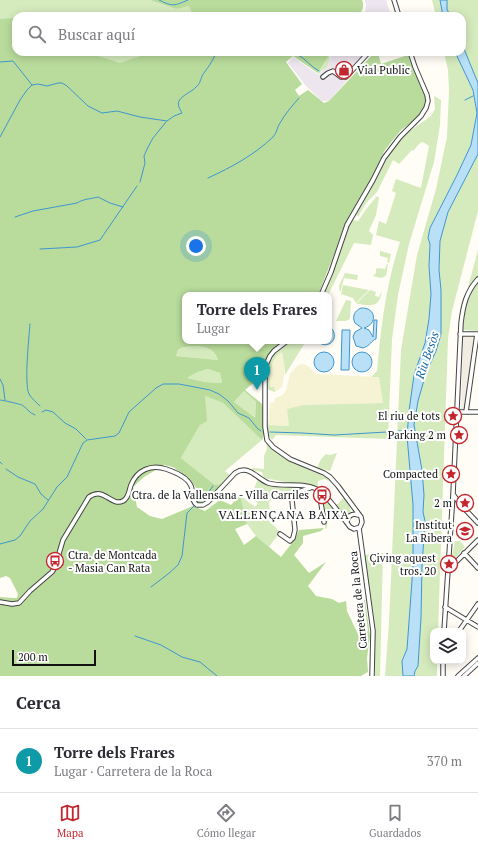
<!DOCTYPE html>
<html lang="es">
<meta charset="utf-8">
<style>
:root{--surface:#fff;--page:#f2f2f3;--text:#2b2b33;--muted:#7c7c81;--line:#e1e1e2;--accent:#c4262e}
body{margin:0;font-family:"PT Serif",serif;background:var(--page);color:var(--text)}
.controls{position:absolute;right:12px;bottom:12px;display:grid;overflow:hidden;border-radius:8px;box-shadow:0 2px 10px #0003}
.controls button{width:36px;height:36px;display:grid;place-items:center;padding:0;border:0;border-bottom:1px solid var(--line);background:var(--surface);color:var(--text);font:20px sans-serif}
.scale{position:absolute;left:12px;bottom:10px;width:84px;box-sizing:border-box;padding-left:4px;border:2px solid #111;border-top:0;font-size:11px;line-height:14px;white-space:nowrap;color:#111;-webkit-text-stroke:3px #fff;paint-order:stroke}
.you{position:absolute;left:196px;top:246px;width:14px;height:14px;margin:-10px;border:3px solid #fff;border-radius:50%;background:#1a73e8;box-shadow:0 0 0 6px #1a73e833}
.badge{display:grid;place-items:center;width:26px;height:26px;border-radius:50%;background:var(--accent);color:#fff;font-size:13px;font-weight:700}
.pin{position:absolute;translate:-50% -33px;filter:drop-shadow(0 1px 2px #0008)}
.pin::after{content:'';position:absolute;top:21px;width:14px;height:12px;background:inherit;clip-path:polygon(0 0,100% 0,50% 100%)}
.popup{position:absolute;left:182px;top:292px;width:150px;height:52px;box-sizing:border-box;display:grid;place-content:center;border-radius:8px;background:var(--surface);filter:drop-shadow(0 1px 3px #0005);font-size:13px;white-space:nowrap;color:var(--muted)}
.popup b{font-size:15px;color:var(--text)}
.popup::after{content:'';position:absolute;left:50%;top:100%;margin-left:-8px;border:8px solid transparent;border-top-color:var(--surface)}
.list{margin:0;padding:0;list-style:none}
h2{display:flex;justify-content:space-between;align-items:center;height:52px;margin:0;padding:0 16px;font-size:17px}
h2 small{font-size:13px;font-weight:400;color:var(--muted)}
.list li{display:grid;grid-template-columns:26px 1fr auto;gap:12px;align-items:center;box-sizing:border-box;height:64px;padding:0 16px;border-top:1px solid var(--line)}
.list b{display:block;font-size:15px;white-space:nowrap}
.list p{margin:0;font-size:13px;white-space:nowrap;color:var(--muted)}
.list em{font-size:13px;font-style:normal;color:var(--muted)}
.icon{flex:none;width:22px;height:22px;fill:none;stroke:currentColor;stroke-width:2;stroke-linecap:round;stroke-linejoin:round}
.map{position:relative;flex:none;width:478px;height:676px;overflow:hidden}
.search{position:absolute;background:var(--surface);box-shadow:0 2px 10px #0003;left:12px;right:12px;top:12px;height:44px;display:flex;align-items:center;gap:10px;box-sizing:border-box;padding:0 14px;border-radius:12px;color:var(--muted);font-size:15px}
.sheet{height:116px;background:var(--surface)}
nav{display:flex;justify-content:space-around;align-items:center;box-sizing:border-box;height:56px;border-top:1px solid var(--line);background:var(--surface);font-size:11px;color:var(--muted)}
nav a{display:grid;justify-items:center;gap:2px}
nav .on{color:var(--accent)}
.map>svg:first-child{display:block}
.industrial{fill:#eee6ef}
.farmland{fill:#f6f3d4}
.green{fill:#d5ebbd}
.forest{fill:#b9dc9c;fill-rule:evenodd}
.plaza{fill:#f1ede2}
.water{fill:#b9e0f7;stroke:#3f96cf}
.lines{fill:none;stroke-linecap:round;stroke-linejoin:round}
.stream{stroke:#3f96cf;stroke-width:1}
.minor-casing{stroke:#444;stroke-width:5.5}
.minor{stroke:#fff;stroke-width:3.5}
.labels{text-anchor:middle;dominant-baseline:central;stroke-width:4;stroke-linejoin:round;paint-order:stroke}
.poi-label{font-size:11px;fill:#111;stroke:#fff;text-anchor:end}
.street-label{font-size:11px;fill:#111;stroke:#fff}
.water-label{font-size:12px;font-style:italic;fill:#1768a6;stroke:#fff}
.neighbourhood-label{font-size:12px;letter-spacing:1px;fill:#111;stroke:#fff}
</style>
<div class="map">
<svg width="478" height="676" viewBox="0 0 478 676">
<rect width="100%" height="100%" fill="#fffdf5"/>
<!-- industrial -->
<path class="industrial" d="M 365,0 L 386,0 L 391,16 L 362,16 L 365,12 L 366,5 Z
M 334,52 L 372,52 L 329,101 L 322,101 L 306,86 L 288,63 L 293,57 L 319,75 Z"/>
<!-- farmland -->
<path class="farmland" d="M 282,352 L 285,370 L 284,377 L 282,387 L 275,392 L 274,387 L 270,387 L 270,369 L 277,356 Z
M 302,364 L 307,365 L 316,374 L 379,377 L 384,403 L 303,405 L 289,426 L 268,425 L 270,403 L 274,402 L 275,398 L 283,395 L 286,390 L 290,374 L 297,366 Z"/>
<!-- green -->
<path class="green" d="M 0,0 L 150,0 L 176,9 L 189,5 L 193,16 L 16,16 L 16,19 L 0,19 Z
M 432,0 L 440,0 L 443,16 L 436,16 Z
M 447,0 L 478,0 L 478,83 L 462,44 L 462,16 L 450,16 L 447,9 Z
M 86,52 L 152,52 L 120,64 Z
M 331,52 L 327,68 L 322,70 L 319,74 L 293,56 L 318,73 Z
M 444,52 L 455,52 L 473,90 L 477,113 L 471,145 L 457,175 L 430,228 L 428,238 L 430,244 L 429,266 L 431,294 L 429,319 L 407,436 L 413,505 L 413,567 L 407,649 L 402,661 L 403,676 L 385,676 L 389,623 L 401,350 L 417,255 L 436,189 L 447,137 L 449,90 L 448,70 Z
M 434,96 L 441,100 L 440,125 L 434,162 L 409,244 L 398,295 L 392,339 L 388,439 L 276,435 L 272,440 L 268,434 L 268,425 L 289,426 L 287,409 L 303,405 L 383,403 L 379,377 L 371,377 L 377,371 C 381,326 386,285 400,242 L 376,235 L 379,221 L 386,224 L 396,193 L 392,191 L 396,179 L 421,188 L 429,146 L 423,142 L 420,143 L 413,151 L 412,150 L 399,164 L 393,160 L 377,192 L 366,203 L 358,217 L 356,214 L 357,210 L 385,158 L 404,135 L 431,116 L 435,109 Z
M 478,154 L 478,211 L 452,311 L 448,339 L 438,631 L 433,631 L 433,661 L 437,661 L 437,676 L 414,676 L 418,660 L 421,619 L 422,566 L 425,521 L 423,512 L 424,495 L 422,470 L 414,425 L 418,401 L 426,373 L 436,351 L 441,334 L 441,290 L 439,270 L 440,241 L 448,212 Z
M 377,196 L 379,198 L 376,215 L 369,231 L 373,235 L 371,245 L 354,243 L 328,295 L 323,295 L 350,222 L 353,220 L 358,221 L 367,208 Z
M 478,250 L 478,276 L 467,291 Z
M 380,251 L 391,254 L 389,263 L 387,262 L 388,258 L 380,256 Z
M 387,264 L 388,264 L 386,276 L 381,278 L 373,276 L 376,273 L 376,269 L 378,268 L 385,269 Z
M 345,273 L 358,275 L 357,280 L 344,278 L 340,293 L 339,286 Z
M 478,283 L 478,331 L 463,330 C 465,313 466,297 478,283 Z
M 343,285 L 369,290 L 356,303 L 353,298 L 341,294 Z
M 370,290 L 376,292 L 375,296 L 379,297 L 382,291 C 379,309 371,305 356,304 Z
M 346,300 L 351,301 L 350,319 L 346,321 L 336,321 Z
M 290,341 L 306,341 L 285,375 L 285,370 L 282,352 C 270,360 270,373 270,387 L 274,387 L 275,392 L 269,390 L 266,387 C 266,363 271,356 290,341 Z
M 190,346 C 203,346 213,347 218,360 L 176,356 L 178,350 L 181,348 Z
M 208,369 L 220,373 L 222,383 L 205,382 L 187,378 L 198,372 Z
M 244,391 L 256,402 L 255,419 L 234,402 Z
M 205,396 L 223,403 L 262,440 L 225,471 L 230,475 L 221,484 L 215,485 L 181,458 L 200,425 Z
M 266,443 L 284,458 L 330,479 L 331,482 L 325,479 L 318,481 L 318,488 L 264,478 L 262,472 L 251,470 L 253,468 L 264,469 L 264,456 L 267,449 Z
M 337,453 L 330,471 L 317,468 L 321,459 L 326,454 L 330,455 Z
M 258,479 L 265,484 L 305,488 C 299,490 294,492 292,498 C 282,495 276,494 269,502 L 270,512 L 263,515 L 280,532 L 269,547 L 256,536 L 247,524 L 240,495 L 255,507 L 258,503 L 251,496 Z
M 322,496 L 341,518 L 341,520 L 330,510 L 328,512 L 327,528 L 325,529 L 325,520 Z
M 344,497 L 349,504 L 351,512 L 346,515 L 341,513 L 334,504 L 338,504 Z
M 455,541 L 460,541 L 465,547 L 455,558 L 452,556 Z
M 383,553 L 380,676 L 375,676 L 375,631 L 364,555 Z"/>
<!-- forest -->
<path class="forest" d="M 150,0 L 362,0 C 365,7 362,12 357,16 L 209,16 L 213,13 L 206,16 L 193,16 L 189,6 L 176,9 Z
M 14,18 L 16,19 L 16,52 L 86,52 L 120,63 L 152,52 L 331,52 L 318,73 L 293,56 L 286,62 L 302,84 L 295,90 L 299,96 L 308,90 L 324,103 L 329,101 L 375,52 L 380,52 L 379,57 L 381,64 L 408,55 C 410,61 412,67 415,73 C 421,84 432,98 427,111 L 401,130 L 385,150 L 371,178 L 344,225 L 335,252 L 318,295 L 185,295 L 185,341 L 284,341 C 271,350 264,360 262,376 L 245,390 L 261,403 L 263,407 L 264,434 L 262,440 L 223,403 L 205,396 L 207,421 L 200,425 L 181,458 L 215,485 L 221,484 C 214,492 209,501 198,503 L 195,497 L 196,488 L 192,482 L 173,467 L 164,465 L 144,477 L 133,487 L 137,507 L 150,516 L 162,519 L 193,506 L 205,511 L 220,500 L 231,505 L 240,495 L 247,524 L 235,529 L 244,545 L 256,536 L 281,557 L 295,539 L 299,530 L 324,528 L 321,531 L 303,536 L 303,543 L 294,555 L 309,573 L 326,562 L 308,586 L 316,596 L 332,599 L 339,603 L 346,601 L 347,611 L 358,634 L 368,631 L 364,600 L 365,600 L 370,636 L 367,658 L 368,672 L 361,676 L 0,676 L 0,597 L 14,598 L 17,598 L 18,594 L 10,578 L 6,576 L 0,578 L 0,19 ZM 190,346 C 202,346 214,347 218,360 L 176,356 L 178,350 L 181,348 ZM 208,369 L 220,373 L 222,383 L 205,382 L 187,378 L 198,372 ZM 244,391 L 256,402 L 255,418 L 234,402 Z"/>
<!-- plaza -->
<path class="plaza" d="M 463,337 L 476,337 L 465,410 L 461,410 Z"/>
<!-- water -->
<path class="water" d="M 440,0 L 447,0 L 447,9 L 450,16 L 443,16 Z
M 462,44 L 478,83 L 478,154 L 448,212 L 440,241 L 439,270 L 441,290 L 441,334 L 436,351 L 426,373 L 418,401 L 414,425 L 422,470 L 424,495 L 423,512 L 425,521 L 422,566 L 421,618 L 418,666 L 415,671 L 414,676 L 403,676 L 402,661 L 407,649 L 413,567 L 413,505 L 407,436 L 409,411 L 414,375 L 425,343 L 429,319 L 431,294 L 429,266 L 430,244 L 428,238 L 430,228 L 457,175 L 471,145 L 477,113 L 473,90 L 455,52 L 462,52 Z
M 361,308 C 376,307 378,324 364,328 L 369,330 L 373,337 L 374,320 L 377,320 L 376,339 C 372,340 370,346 363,348 L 356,346 L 353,337 L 355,332 L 362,328 L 355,323 C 352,317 354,311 361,308 Z
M 329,326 C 342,336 329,352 317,341 L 329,341 Z
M 342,330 L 350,330 L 349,370 L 341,370 Z
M314 362a10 10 0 1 1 20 0a10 10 0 1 1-20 0Z
M352 362a10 10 0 1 1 20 0a10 10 0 1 1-20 0Z"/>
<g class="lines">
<!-- stream -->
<path class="stream" d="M 159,0 C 173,7 174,6 188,0
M 280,52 C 285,56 292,52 298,55 C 306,59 311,67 319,71
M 0,62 L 13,61 L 32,85
M 465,100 L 473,96
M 0,137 L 20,100 L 27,90 L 32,85 L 38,84 L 47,86 L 58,83 L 62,83 L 67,86 L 88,106 L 102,113 L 117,111 L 140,117 L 167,121 L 174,116 L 182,113 C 180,109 177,105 179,101 C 182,95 192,92 196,87 C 200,84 200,81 202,76 C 207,68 213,62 216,52
M 208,178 C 232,167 254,155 273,137 C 277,133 277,127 280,123 C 285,114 292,106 299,98
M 140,182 L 145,163 L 144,156 L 148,147 L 153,138 L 166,122
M 15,217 L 33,211 L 77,203 C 83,199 90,199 98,197 L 110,203 L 123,207
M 40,249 L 77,247 L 100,240 L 137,186
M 30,324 C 29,338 24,383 29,394 C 31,398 37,403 40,406
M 0,379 L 3,385 L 5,400
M 0,400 C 3,400 19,404 22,405 C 27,408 29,413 35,415
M 42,412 L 46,410 L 53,412 L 65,423 L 76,429 L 86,439
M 398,431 L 407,431
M 270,432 L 302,433 L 334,435 L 387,432
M 0,462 L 2,464
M 6,469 L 18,477 L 35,484 L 41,494 L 48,500
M 197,502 L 208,493 L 213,486
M 0,544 L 15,540 L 20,536 L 30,521 L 43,509 L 57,487 L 67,477 L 83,443 L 87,440 L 115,436 L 119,433 L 129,412 L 156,388 L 163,384 L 179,384 L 210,390 L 219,394 L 228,401 L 238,413 L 249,418 L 258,429 L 261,431
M 151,587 L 168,574 L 178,565 L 182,556 L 187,513 L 195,505
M 135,636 L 161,645 L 182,657 L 200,662 L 217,676"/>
<!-- minor casing -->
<g class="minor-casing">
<path id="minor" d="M 394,0 L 399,16
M 323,77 L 328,73 L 333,71 L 341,77 L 346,77 L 369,52
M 321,295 L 331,272 L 347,225 L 373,180 L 384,158 L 400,137 L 421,116 L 426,108 L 428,101 L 427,95 L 415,67 L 410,52
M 460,334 L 478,334
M 457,412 L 478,412
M 466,412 L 477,334
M 319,491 L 324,522
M 453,494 L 460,504 L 478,523
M 347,523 C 347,516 352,513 358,515
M 359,528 L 373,631 L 372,676
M 280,534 L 290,541 L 293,538 L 295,530 L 292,500 L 298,492 L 310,488
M 464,553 L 478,568
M 448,570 L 478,540
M 0,602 L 12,604 L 19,603 L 30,591 L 52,572 L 55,567 L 63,540 L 89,497 C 104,486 111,507 123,501 C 129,498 129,490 131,485 C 137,470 151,464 166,469 C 175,472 190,478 192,489 C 194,495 191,501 197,505 L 203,505 L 208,502 L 235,473 C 249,464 256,478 268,483 C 284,488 305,481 320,491 C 328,497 344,519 350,527 L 354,529 L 360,527 L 362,522 L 361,517 L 338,486 L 330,477 L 324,473 L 290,459 L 273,447 L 267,440 L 265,427 L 265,367 L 270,356 L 274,351 L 287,341
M 445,607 L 478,627
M 444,631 L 453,494 L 461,323 C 463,306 466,292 478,279
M 459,631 L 478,604
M 443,676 L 443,661
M 458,676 L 478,658
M 464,676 L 478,663"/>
</g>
<!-- minor -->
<use href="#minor" class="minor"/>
</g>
<!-- icons -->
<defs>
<g id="shop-ring" transform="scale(0.9)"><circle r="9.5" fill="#fff" stroke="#c4262e" stroke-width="1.5"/><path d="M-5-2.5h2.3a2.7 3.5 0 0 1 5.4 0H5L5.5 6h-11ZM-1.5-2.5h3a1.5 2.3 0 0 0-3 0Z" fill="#c4262e"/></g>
<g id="sight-ring" transform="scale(0.9)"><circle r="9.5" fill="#fff" stroke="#c4262e" stroke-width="1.5"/><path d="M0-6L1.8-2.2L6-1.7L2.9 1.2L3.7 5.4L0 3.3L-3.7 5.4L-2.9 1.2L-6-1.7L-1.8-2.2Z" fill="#c4262e"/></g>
<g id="bus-ring" transform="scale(0.9)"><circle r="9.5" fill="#fff" stroke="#c4262e" stroke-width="1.5"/><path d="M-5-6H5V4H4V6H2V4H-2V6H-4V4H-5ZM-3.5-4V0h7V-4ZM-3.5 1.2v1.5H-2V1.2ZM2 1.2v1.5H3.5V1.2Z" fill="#c4262e"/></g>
<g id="school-ring" transform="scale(0.9)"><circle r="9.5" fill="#fff" stroke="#c4262e" stroke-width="1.5"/><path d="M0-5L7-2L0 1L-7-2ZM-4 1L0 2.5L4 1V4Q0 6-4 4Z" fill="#c4262e"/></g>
</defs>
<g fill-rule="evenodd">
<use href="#shop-ring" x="344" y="70"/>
<use href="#sight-ring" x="453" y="416"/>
<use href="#sight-ring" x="459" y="435"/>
<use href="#sight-ring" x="451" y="474"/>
<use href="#bus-ring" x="322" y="495"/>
<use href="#sight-ring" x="465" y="503"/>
<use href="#school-ring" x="465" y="531"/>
<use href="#bus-ring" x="55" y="561"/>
<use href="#sight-ring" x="449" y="564"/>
</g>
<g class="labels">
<!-- poi labels -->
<g class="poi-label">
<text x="357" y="70" text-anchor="start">Vial Public</text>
<text x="440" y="416">El riu de tots</text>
<text x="446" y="435">Parking 2 m</text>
<text x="438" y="474">Compacted</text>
<text x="309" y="495">Ctra. de la Vallensana - Villa Carriles</text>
<text x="452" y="503">2 m</text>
<text x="452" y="525">Institut<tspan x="452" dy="13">La Ribera</tspan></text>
<text x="68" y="555" text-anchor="start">Ctra. de Montcada<tspan x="68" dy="13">- Masia Can Rata</tspan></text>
<text x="436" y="558">Çiving aquest<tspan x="436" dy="13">tros. 20</tspan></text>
</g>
<!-- street labels -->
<g class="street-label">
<text transform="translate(358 600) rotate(-96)">Carretera de la Roca</text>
</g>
<!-- water labels -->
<g class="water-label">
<text transform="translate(427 355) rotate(-71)">Riu Besòs</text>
</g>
<!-- neighbourhood labels -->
<g class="neighbourhood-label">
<text x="284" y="514">VALLENÇANA BAIXA</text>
</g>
</g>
</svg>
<div class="controls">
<button><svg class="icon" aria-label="layers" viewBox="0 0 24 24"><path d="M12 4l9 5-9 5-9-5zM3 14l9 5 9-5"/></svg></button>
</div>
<div class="scale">200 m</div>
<div class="you"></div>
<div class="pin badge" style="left:257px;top:390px;background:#0f9aa8">1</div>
<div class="popup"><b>Torre dels Frares</b>Lugar</div>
<div class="search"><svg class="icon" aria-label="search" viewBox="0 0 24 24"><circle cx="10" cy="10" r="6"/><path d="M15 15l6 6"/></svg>Buscar aquí</div>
</div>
<section class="sheet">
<h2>Cerca<small></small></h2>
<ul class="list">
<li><span class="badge" style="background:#0f9aa8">1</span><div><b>Torre dels Frares</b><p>Lugar · Carretera de la Roca</p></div><em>370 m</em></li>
</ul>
</section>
<nav>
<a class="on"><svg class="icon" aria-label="map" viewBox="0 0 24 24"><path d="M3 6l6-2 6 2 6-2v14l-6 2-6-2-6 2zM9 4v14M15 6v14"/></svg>Mapa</a>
<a><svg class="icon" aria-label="directions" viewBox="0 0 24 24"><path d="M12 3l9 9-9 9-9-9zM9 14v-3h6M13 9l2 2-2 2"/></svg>Cómo llegar</a>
<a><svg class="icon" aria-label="saved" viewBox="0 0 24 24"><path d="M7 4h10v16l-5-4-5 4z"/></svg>Guardados</a>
</nav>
